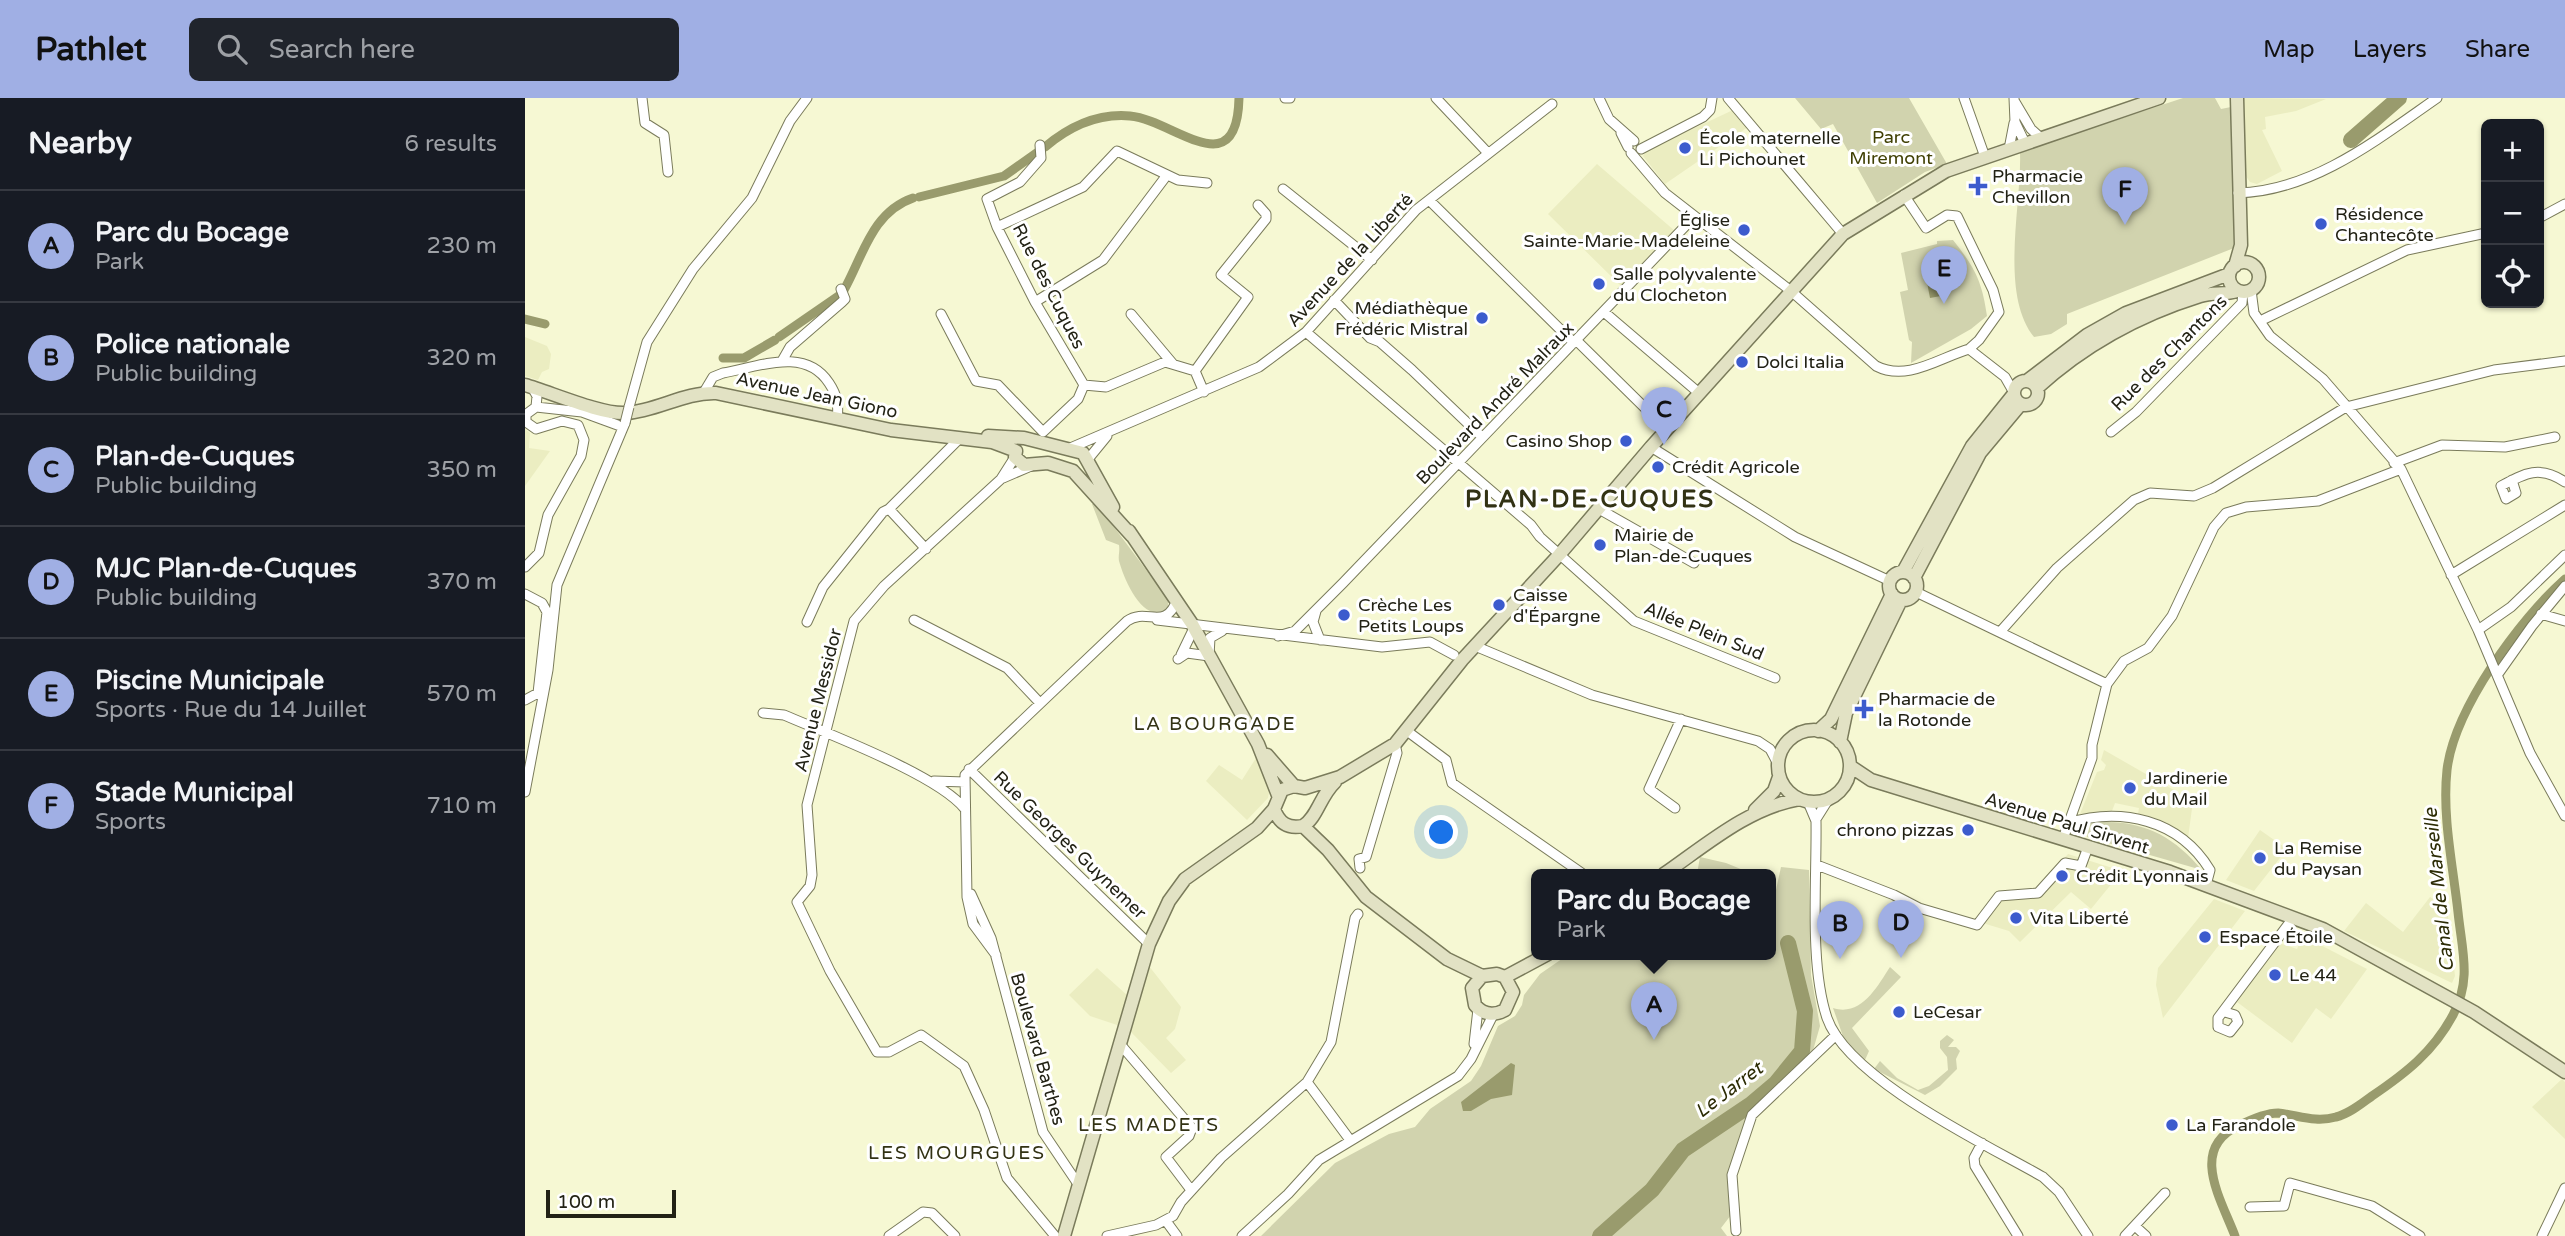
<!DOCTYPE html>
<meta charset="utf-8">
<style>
:root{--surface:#171b24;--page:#20242c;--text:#f1f3f6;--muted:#9ea1a6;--line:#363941;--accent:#a0afe4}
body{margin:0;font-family:"Varela Round",sans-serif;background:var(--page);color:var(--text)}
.controls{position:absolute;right:21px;top:21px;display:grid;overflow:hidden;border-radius:10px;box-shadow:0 2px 5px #0004}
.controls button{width:63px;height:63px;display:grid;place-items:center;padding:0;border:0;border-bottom:2px solid var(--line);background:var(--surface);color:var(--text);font:35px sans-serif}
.scale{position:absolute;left:21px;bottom:18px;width:130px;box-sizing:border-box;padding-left:7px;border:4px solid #222215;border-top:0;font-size:19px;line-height:24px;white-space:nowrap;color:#222215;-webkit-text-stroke:5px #fff;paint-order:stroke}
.you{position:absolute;left:917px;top:735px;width:24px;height:24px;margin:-18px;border:5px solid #fff;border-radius:50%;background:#1a73e8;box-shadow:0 0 0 10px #1a73e833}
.badge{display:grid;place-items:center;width:46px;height:46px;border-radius:50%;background:var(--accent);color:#111;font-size:23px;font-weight:700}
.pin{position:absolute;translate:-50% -58px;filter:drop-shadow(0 2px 4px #0008)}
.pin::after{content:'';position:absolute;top:37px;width:24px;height:21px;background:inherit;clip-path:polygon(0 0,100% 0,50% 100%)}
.popup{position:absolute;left:1006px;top:771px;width:245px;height:91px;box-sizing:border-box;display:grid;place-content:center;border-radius:10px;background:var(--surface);filter:drop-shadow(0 2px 5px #0005);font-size:23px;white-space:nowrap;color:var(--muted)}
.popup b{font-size:26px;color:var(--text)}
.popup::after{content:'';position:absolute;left:50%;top:100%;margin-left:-14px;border:14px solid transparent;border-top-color:var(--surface)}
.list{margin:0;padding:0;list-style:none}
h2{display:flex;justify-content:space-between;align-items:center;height:91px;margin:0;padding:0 28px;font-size:30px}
h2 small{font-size:23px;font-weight:400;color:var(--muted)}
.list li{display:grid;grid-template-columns:46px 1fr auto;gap:21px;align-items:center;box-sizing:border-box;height:112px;padding:0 28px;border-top:2px solid var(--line)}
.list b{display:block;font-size:26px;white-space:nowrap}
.list p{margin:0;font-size:23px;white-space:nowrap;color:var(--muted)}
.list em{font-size:23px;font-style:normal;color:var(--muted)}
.icon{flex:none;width:38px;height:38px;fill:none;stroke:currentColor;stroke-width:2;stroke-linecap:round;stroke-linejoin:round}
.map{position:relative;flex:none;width:2040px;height:1138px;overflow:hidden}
header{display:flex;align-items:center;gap:42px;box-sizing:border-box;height:98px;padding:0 35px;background:var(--accent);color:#111}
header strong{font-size:33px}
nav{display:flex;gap:38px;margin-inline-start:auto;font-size:24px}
.search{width:490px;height:63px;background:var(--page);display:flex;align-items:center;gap:18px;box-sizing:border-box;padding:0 24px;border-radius:10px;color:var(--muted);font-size:26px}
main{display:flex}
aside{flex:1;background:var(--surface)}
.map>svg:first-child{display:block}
.built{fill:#ebedc1}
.green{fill:#d1d3ae}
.water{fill:#999b6d}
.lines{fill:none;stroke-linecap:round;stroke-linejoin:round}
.canal{stroke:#999b6d;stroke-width:9}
.river{stroke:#999b6d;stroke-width:16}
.street-casing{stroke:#7a7b5b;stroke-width:11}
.secondary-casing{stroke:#7a7b5b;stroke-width:15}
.street{stroke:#fff;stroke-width:9}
.secondary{stroke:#e2e2c4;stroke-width:12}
.street-bridge-casing{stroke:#7a7b5b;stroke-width:11;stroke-linecap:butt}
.street-bridge{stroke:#fff;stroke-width:9}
.poi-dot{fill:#3c5bcd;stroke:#fff;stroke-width:2.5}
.labels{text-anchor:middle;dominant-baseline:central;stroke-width:6;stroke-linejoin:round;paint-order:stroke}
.park-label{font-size:18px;fill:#404004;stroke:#fff}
.poi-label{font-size:18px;fill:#222215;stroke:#fff;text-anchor:start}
.street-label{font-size:18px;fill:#222215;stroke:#fff}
.neighbourhood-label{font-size:19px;letter-spacing:2px;fill:#323214;stroke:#fff}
.water-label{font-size:19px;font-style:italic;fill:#2c2c05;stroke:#fff}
.district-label{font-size:24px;font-weight:bold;letter-spacing:2px;fill:#323214;stroke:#fff}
</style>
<header>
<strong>Pathlet</strong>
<div class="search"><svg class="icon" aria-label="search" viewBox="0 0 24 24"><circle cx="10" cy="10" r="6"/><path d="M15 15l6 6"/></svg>Search here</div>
<nav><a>Map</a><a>Layers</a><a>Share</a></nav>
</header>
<main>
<aside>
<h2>Nearby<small>6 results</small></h2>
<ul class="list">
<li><span class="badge">A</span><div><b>Parc du Bocage</b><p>Park</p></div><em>230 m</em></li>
<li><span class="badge">B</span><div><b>Police nationale</b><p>Public building</p></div><em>320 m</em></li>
<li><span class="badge">C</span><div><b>Plan-de-Cuques</b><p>Public building</p></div><em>350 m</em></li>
<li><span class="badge">D</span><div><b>MJC Plan-de-Cuques</b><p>Public building</p></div><em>370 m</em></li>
<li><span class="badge">E</span><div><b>Piscine Municipale</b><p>Sports · Rue du 14 Juillet</p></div><em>570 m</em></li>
<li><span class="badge">F</span><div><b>Stade Municipal</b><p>Sports</p></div><em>710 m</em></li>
</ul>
</aside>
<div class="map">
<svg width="2040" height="1138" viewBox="0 0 2040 1138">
<rect width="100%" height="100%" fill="#f6f8d3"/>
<!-- built -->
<path class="built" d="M 1719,0 L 1801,1 L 1771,13 L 1740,19 L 1741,31 L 1737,32 L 1757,73 L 1732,86 L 1725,84 L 1720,77 Z
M 1208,12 L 1223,29 L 1140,86 L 1118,58 L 1121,53 Z
M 1072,66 L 1150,133 L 1096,188 L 1023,116 Z
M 0,239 L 22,248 L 26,256 L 24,271 L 17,274 L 13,282 L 0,278 Z
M 0,331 L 5,335 L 4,350 L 25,353 L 0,388 Z
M 1579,652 L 1668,703 L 1663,740 L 1638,725 L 1613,716 L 1614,710 L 1590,705 L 1587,713 L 1555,716 L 1572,674 L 1579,672 L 1581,667 L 1576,662 Z
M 731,660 L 745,689 L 743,700 L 722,722 L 681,683 L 694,667 L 717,682 Z
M 1735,732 L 1762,751 L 1729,793 L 1701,782 Z
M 1543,756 L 1597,773 L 1566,811 L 1546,794 L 1495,844 L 1484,833 L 1451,823 L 1472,794 L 1513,790 Z
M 1905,799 L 1922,810 L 1930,878 L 1927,885 L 1819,833 L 1841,805 L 1878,834 Z
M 1689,801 L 1720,813 L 1638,920 L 1631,887 L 1633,870 Z
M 1778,838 L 1842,871 L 1806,921 L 1791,910 L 1767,945 L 1712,904 L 1754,845 L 1772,851 Z
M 624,868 L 656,909 L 650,931 L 641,940 L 661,962 L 646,975 L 606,934 L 592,927 L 565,918 L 544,897 L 572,870 L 613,907 Z
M 2037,981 L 2040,984 L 2040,1041 L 2007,1009 Z"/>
<!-- green -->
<path class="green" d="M 1270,0 L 1384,0 L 1422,66 L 1400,74 L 1352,105 L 1308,26 L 1296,31 Z
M 1658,0 L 1690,0 L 1696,11 L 1706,9 L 1707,13 L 1709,150 L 1542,216 L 1542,226 L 1526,236 L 1509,239 C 1474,195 1497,107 1495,54 Z
M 1428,142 C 1450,170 1457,183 1462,218 L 1446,231 L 1386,265 L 1387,244 L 1384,242 L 1375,194 L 1383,192 L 1376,155 L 1412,146 L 1412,143 Z
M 567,406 L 571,406 L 577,413 L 643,501 L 643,511 C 618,528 599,481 594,463 C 593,457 595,454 594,447 L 581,442 Z
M 1578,724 C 1621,723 1650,740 1677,772 L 1562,739 L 1565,726 Z
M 1175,759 L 1201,765 L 1228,776 L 1172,776 Z
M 1256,769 L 1284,772 L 1286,877 L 1295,928 L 1287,956 L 1236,1006 L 1203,1079 L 1206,1117 L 1196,1130 L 1202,1138 L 736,1138 L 810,1065 L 864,1036 L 890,1029 L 905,1011 L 946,983 L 956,968 L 973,928 L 990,918 L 997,907 L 999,897 L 1015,876 L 1044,856 L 1246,856 L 1246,789 L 1251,792 Z
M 1365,869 L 1376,879 L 1327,930 L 1344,953 L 1340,962 L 1336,961 L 1319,941 L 1308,910 C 1336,919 1352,889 1365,869 Z
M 1422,937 L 1429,942 L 1423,949 L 1431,949 L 1435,953 L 1431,961 L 1432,971 L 1415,988 L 1400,997 L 1349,971 L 1355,963 L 1372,980 L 1393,992 L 1404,988 L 1423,972 L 1422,959 L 1415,950 L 1415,943 Z"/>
<!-- water -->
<path class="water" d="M 1415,166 L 1421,197 L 1405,200 L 1399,169 Z
M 986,965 L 990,967 L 987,997 L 966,1001 L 946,1013 L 938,1013 L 936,1004 Z"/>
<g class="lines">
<!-- canal -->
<path class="canal" d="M 520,49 C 545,28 572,15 605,18 C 649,22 712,89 714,0
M 394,99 L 479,78 L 513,54
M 319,192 C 338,158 347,114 388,100
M 0,221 L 20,226
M 254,239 L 315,197
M 198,260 L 219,260 L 250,242
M 1710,1138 C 1696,1101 1664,1051 1713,1028 C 1725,1022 1740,1015 1753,1015 C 1773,1017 1790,1025 1811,1019 C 1824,1016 1836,1006 1847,998 C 1881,975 1908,954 1928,917 C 1947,881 1937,853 1933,814 C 1928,768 1917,718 1922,672 C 1929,611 1995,521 2040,481"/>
<!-- river -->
<path class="river" d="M 1826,42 L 1874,0
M 1075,1138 L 1127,1092 L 1158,1052 L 1225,1007 L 1251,985 L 1277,953 L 1280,913 L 1263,845"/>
<!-- street casing -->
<g class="street-casing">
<path id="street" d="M 117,0 L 120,25 L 139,37 L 143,74
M 760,0 L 765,0
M 911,0 L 962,54
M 1074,0 L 1084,21 L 1109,43
M 1203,0 L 1318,136
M 1439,0 L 1460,59
M 1489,0 L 1490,24 L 1500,45
M 1490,4 L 1506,31 L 1516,40
M 1096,35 L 1103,49
M 1116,51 L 1178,19 L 1185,12 L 1187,0
M 1484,51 L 1489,25
M 1106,55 L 1140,95 L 1266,193 L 1351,268 C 1382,284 1414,260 1444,251 L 1480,279 L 1488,293
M 758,91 L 847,162
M 1713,95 C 1788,93 1853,41 1912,0
M 1379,97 L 1401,130 L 1422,117 L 1432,118 L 1468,192 L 1474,214 L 1454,242 L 1444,251
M 904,102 L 1049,245
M 2014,120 L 2040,106
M 472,129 L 462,101 L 495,84 L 516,60 L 515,47
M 1726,192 L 1729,215 L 1745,238 L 1798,281 L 1876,371 L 1953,532 L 2005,655 L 2040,718
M 809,202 L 845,240 L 855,244 L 887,272 L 957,339
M 510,204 L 578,162 L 642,77
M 1079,214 L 1174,295
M 416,216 L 451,283 L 473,287 L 518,334 L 553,301 L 559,287 L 581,289 L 640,264 L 670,273
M 606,216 L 648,266
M 1735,223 L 1882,152 L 1961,135
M 781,234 L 1006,427 L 1015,439 L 1109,523 L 1250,580
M 1051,242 L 1120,310 L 1145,328
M 257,263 L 265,249 L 317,204 L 320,201 L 316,191
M 559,287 L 510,204 L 472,129 L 558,89 L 592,53 L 653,82 L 682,85
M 179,294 L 188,279 L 198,275 C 233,269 280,248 304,285 C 312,297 314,307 312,321
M 679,294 L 670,273 L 723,199 L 696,177 L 741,121 L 741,116 L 733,107
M 11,309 L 57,314 L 98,329
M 104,309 L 122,244 L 168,171 L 227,100 L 265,23 L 282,0
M 0,317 L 11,309 L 12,298 L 7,289
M 1586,334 L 1611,314 L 1717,205 L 1718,194
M 1126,349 L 1270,439 L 1365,483
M 543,351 L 734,269 L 781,234 L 891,112 L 1027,6
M 490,359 L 476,381 L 359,488 L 329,523 L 282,707 L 287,777 L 285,788 L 272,804 L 305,873 L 352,954 L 364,954 L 396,937 L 439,968 L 459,1012 L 482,1080 L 530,1138
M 564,360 L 582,338
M 1869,365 L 1917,347 L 1980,349 L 2030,339
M 478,380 L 506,368
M 1987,382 L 1991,395 L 1981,401 L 1976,388 C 2000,375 2015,367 2040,384
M 364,411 L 435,340
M 1074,411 L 1169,465
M 0,469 L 14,455 L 23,417 L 56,358 L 59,342 L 53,327 L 37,323 L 11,331 L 1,324 L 1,317
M 1926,477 L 2040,407
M 1391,494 L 1582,586
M 0,496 L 17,505 L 22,514 L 13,595 L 0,602
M 791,513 L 788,524 L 795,542
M 2016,516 L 2040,523
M 389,522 L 482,570 L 514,604
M 632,522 L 857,549 L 905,544 L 929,557
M 282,524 L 298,489 L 358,414 L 364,411 L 401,451
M 1953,532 L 1986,509 L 2040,457
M 1475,534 L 1532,470 L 1609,402 L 1625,395 L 1669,398 L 1688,390 L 1821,309 L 1969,272 L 2040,263
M 753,538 L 770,533 L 818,485 L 1169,119
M 950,548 L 1067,597 L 1233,643 L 1245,651 L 1253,666
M 656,557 L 669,530
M 653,561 L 662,555 L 684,558 L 685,540 L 697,533
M 1973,576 L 2007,528 L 2040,488
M 238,615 L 259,617 C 303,636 413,677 440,711
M 882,633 L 921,662 L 927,685 L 1058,776
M 444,671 L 624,846
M 409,683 L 440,684
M 0,694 L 23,572 L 32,487 L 100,325
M 1283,704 L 1291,723 C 1292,781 1284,866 1302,920 C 1323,981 1462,1047 1518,1079 L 1534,1094 L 1563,1138
M 1150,710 L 1124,691 L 1156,621
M 1291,721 L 1303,702
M 1543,725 C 1596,709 1654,721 1685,772 L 1681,787
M 1538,741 L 1567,660 L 1567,647 L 1582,586 L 1599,563 L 1623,550 L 1647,518 L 1689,429 L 1701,415 L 1721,409 L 1793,403 L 1876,371
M 1292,767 L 1369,797 L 1394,810 L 1452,827 L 1474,798 L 1513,795 L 1540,765 L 1556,768 L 1563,749
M 835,770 L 834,761 L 841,759 L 872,655 L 870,646
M 446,796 L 466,840 L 518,1034 L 553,1086
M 471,857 L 448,826 L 442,799 L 440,677 L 602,523 C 622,509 640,534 652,502
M 1700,914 L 1710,917 L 1713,924 L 1705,934 L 1693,929 L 1693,920 L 1768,820
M 595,946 L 667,1030 L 664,1038 L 641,1059 L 666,1092
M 949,946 L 953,911
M 782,984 L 825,1042
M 1457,1045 L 1449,1060 L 1450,1068 L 1493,1138
M 1725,1109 L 1759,1108 L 1765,1085 L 1847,1108 L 1895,1138
M 641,1123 L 652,1138
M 1610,1128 L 1621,1138
M 1211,1133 L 1207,1077 L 1227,1017 L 1311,937
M 364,1138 L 398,1114 L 407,1115 L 430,1138
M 582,1138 L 631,1127 L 648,1118 L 656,1104 L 696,1060 L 782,984 L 806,944 L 830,820 L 833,816
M 717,1138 L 763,1096 L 794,1062 L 933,978 L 946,961 L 968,917
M 1600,1138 L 1640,1095
M 2017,1138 L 2040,1090"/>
</g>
<!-- secondary casing -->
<g class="secondary-casing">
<path id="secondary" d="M1704 179a15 15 0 1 1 30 0a15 15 0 1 1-30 0Z
M 1710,168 L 1716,147 L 1712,0
M 1503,282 L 1562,237 L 1601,215 L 1704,176
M1489 295a12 12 0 1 1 24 0a12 12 0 1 1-24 0Z
M 0,287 C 25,294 77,317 101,315 C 132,313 159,294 191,295 L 366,332 L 467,344 L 491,353 L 490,359 L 499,367 L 523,365 L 548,373 L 607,438
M 1512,290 C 1559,247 1614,217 1675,198 C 1688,194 1700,197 1712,193
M 463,338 L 499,340 L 558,355 L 588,409
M 604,433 L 667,526 L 733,646 L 753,697
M 1378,474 L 1447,348 L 1488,297
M1364 488a14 14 0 1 1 28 0a14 14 0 1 1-28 0Z
M 1389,480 L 1455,355 L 1496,306
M1253 668a36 36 0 1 1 72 0a36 36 0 1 1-72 0Z
M 1293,633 L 1306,621 L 1367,496
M 1315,644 L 1321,615 L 1376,502
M 742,657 L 769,688
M 1325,668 L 1346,682 L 1645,774 L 1798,831 L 1949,914 L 2040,974
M 749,711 C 754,725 763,731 778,728 C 792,720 795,698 810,684
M 1230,712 L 1249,693 L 1254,679
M 778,728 L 803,752 L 841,799 L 922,861 L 957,878 L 972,876 L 980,879 L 988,894 L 980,912 C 969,918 958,917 950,907 L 947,890 L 957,878
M 1139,776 C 1181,747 1223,710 1274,701
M 980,879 L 1023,856
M 539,1138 L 624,846 L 644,803 L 660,781 L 732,730 L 749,711 L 757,692 L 769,688 L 780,690 L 815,679 L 870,646 L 937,562 L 1034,457 L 1126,349 L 1318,136 L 1421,73 L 1634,0"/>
</g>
<!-- street -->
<use href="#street" class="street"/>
<!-- secondary -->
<use href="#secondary" class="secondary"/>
<!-- street-bridge casing -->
<g class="street-bridge-casing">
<path id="street-bridge" d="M 100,325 L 104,309"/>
</g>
<!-- street-bridge -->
<use href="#street-bridge" class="street-bridge"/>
</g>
<!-- markers -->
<g class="poi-dot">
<circle cx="1160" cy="50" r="7"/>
<path d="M1449.5 77.5h7v7h7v7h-7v7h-7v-7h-7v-7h7z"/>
<circle cx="1796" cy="126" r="7"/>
<circle cx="1219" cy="132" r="7"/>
<circle cx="1074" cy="186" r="7"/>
<circle cx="957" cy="220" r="7"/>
<circle cx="1217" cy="264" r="7"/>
<circle cx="1101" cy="343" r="7"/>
<circle cx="1133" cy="369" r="7"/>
<circle cx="1075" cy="447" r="7"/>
<circle cx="974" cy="507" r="7"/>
<circle cx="819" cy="517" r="7"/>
<path d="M1335.5 600.5h7v7h7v7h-7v7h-7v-7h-7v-7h7z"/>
<circle cx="1605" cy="690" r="7"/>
<circle cx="1443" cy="732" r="7"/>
<circle cx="1735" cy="760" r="7"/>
<circle cx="1537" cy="778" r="7"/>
<circle cx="1491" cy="820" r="7"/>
<circle cx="1680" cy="839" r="7"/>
<circle cx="1750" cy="877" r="7"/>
<circle cx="1374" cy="914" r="7"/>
<circle cx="1647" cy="1027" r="7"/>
</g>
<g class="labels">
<!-- park labels -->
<g class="park-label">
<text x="1366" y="39">Parc<tspan x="1366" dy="21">Miremont</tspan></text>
</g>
<!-- poi labels -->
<g class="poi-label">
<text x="1174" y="40">École maternelle<tspan x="1174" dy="21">Li Pichounet</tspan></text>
<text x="1467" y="78">Pharmacie<tspan x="1467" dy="21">Chevillon</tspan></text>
<text x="1810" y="116">Résidence<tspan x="1810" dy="21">Chantecôte</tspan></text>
<text x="1205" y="122" text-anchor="end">Église<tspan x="1205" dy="21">Sainte-Marie-Madeleine</tspan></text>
<text x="1088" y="176">Salle polyvalente<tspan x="1088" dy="21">du Clocheton</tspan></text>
<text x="943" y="210" text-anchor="end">Médiathèque<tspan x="943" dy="21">Frédéric Mistral</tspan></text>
<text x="1231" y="264">Dolci Italia</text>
<text x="1087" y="343" text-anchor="end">Casino Shop</text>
<text x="1147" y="369">Crédit Agricole</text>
<text x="1089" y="437">Mairie de<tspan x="1089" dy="21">Plan-de-Cuques</tspan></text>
<text x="988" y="497">Caisse<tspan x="988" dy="21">d'Épargne</tspan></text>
<text x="833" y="507">Crèche Les<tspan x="833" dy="21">Petits Loups</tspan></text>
<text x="1353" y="601">Pharmacie de<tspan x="1353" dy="21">la Rotonde</tspan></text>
<text x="1619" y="680">Jardinerie<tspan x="1619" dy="21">du Mail</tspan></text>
<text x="1429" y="732" text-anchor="end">chrono pizzas</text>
<text x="1749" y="750">La Remise<tspan x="1749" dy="21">du Paysan</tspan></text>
<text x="1551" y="778">Crédit Lyonnais</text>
<text x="1505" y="820">Vita Liberté</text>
<text x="1694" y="839">Espace Étoile</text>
<text x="1764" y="877">Le 44</text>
<text x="1388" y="914">LeCesar</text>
<text x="1661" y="1027">La Farandole</text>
</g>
<!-- street labels -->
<g class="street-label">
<text transform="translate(825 162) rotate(-47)">Avenue de la Liberté</text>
<text transform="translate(524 188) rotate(63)">Rue des Cuques</text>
<text transform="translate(1644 255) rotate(-45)">Rue des Chantons</text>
<text transform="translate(292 297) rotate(12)">Avenue Jean Giono</text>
<text transform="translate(970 305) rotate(-46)">Boulevard André Malraux</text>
<text transform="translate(1179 533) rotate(22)">Allée Plein Sud</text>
<text transform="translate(293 602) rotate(-76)">Avenue Messidor</text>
<text transform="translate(1542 725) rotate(17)">Avenue Paul Sirvent</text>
<text transform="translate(545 747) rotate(44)">Rue Georges Guynemer</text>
<text transform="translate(513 951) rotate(74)">Boulevard Barthes</text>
</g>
<!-- neighbourhood labels -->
<g class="neighbourhood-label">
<text x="690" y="626">LA BOURGADE</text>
<text x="624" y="1027">LES MADETS</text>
<text x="432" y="1055">LES MOURGUES</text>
</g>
<!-- water labels -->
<g class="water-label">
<text transform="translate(1914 792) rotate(-96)">Canal de Marseille</text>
<text transform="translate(1204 992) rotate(-37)">Le Jarret</text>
</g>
<!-- district labels -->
<g class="district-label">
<text x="1065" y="401">PLAN-DE-CUQUES</text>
</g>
</g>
</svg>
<div class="controls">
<button>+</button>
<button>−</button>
<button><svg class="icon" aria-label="locate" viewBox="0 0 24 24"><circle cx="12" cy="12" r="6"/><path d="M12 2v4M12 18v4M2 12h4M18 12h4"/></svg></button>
</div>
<div class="scale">100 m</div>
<div class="you"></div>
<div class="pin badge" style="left:1129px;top:942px">A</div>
<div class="popup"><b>Parc du Bocage</b>Park</div>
<div class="pin badge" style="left:1315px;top:861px">B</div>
<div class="pin badge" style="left:1139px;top:347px">C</div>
<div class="pin badge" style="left:1376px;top:860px">D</div>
<div class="pin badge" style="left:1419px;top:206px">E</div>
<div class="pin badge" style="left:1600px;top:127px">F</div>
</div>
</main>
